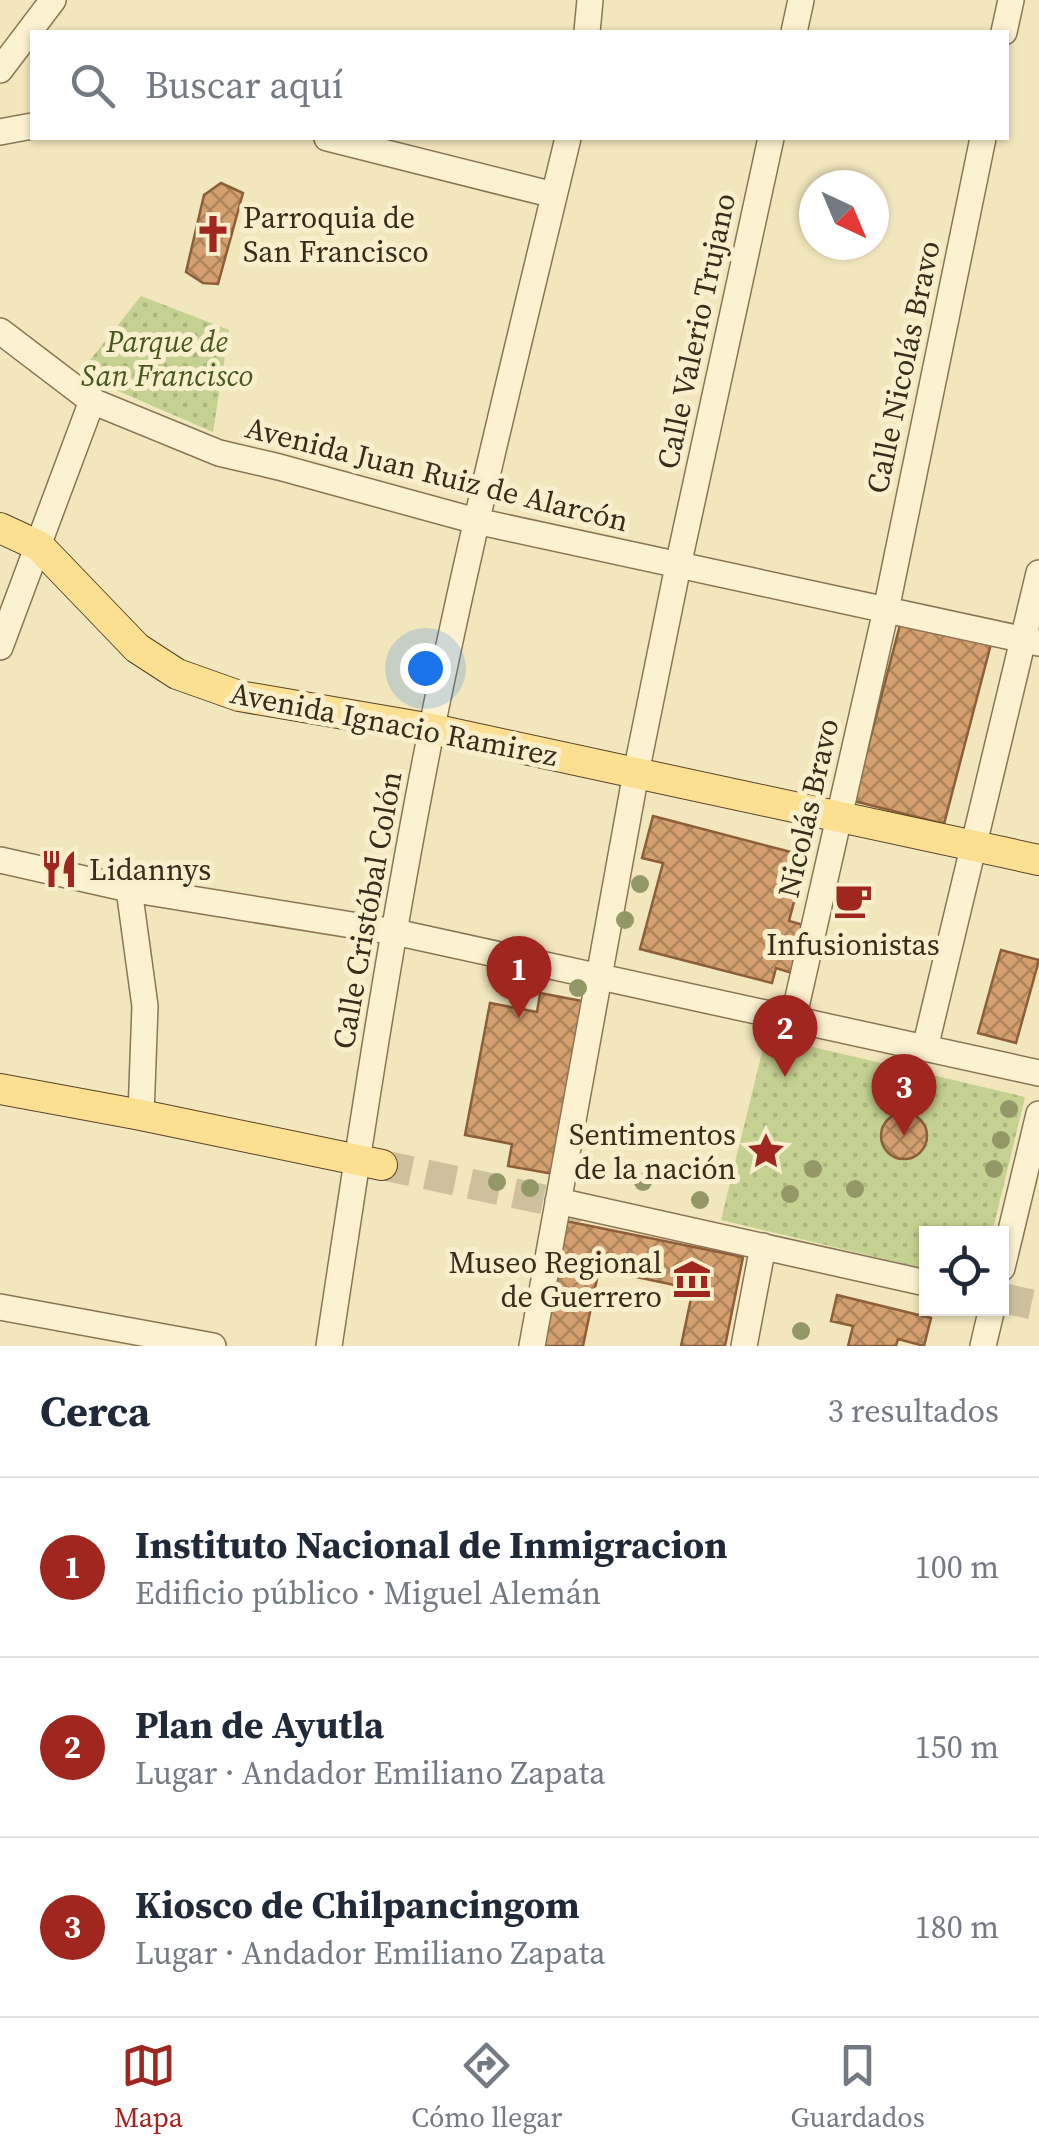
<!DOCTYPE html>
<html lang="es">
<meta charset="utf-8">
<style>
:root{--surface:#fff;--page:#f6f6f7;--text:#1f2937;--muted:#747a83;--line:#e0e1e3;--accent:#a0271f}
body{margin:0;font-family:"Source Serif 4",serif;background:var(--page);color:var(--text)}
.controls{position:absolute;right:30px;bottom:30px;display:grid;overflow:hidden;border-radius:0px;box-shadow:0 2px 8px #0004}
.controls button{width:90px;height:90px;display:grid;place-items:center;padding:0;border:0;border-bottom:2px solid var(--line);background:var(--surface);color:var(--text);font:50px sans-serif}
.compass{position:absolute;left:799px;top:170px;width:90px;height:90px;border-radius:50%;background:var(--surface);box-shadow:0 2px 8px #0004;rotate:136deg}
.you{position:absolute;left:425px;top:668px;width:35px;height:35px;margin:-25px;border:8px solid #fff;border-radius:50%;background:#1a73e8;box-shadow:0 0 0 15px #1a73e833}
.badge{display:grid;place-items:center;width:65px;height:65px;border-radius:50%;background:var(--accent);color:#fff;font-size:32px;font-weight:700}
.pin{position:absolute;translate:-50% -82px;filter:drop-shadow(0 2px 5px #0008)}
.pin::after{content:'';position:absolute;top:52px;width:35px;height:30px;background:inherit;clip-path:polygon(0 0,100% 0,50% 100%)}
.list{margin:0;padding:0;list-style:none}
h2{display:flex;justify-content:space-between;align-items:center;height:130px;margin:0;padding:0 40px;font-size:42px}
h2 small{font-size:32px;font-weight:400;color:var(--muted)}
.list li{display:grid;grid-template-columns:65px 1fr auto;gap:30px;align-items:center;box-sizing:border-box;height:180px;padding:0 40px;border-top:2px solid var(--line)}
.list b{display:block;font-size:38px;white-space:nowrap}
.list p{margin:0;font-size:32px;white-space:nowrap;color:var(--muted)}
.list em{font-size:32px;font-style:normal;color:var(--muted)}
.icon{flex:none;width:55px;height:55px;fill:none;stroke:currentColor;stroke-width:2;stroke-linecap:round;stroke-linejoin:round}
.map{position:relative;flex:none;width:1039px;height:1346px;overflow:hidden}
.search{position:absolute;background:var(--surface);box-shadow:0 2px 8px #0004;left:30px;right:30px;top:30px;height:110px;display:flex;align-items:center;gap:25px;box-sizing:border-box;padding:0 35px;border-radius:0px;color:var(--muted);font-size:38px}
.sheet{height:670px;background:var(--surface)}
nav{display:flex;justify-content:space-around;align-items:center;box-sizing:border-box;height:140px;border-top:2px solid var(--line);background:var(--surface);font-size:28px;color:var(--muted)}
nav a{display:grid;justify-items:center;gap:5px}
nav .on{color:var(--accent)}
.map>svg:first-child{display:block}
.park{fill:url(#park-dots)}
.building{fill:url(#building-cross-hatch);stroke:#8d5f38;stroke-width:2.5}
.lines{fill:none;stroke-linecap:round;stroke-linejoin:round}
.major-tunnel{stroke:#cdc19d;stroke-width:30;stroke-dasharray:30 15;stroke-linecap:butt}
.minor-casing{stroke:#8b7554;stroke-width:28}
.major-casing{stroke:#584329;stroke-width:32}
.minor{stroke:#fcf2d1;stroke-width:25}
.major{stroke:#fae090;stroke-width:30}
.tree{fill:#939866}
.labels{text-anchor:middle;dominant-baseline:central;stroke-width:10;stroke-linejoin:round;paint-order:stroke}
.poi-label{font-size:30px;fill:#392c1b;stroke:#f9efcd;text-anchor:start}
.street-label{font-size:30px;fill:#392c1b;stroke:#f9efcd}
.park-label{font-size:30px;font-style:italic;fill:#46581f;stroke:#f9efcd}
</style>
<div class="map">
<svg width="1039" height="1346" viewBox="0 0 1039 1346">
<defs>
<pattern id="park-dots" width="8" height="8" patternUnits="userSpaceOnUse" patternTransform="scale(2.5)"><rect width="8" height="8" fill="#c5d190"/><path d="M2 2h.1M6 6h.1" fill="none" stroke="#aab47c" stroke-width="1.8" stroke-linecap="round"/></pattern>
<pattern id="building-cross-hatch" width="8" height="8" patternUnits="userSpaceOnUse" patternTransform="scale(2.5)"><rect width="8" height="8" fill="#d4a06f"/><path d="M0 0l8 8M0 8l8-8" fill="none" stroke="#ad835a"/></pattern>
</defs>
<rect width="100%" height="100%" fill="#f2e6bd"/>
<!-- park -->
<path class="park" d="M 141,296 L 229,330 L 213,432 L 79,374 Z
M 766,1036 L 1025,1097 L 992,1233 L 926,1234 L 926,1269 L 721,1220 Z"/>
<!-- building -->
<path class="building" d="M 221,183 L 243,193 L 218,284 L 203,283 L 186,272 L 204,195 Z
M 901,621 L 991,644 L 944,824 L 854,801 Z
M 653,816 L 806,856 L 789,921 L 807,926 L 795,974 L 776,968 L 772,983 L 640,949 L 663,863 L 642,858 Z
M 1001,950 L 1039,960 L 1016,1043 L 978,1033 Z
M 540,993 L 603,1005 L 571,1177 L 508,1166 L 512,1144 L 465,1135 L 490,1003 L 537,1012 Z
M881 1136a23 23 0 1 1 46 0a23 23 0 1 1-46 0Z
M 566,1221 L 743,1257 L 725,1346 L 681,1346 L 693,1289 L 599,1269 L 583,1346 L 539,1346 Z
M 837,1295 L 931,1318 L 924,1346 L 898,1339 L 896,1346 L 848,1346 L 853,1326 L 831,1321 Z"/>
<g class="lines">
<!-- major-tunnel -->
<path class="major-tunnel" d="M 382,1165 L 584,1208
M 1002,1298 L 1039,1306"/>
<!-- minor casing -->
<g class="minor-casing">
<path id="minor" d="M 587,32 L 590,0
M 794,32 L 801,0
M 1004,32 L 1011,0
M 0,70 L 53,0
M 0,132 L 32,126
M 327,138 L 554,195
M 0,331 L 92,401 L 219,453 L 279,467 L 476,521 L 1039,643
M 0,647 L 92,401
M 0,860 L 129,889 L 395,932 L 1039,1073
M 129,889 L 145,1006 L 141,1115
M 793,1020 L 886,610 L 983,138
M 925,1048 L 1039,573
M 558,1201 L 926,1283
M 1002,1268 L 1039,1114
M 0,1307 L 213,1346
M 329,1346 C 360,1139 391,932 432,727 C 472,529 521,334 568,138
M 532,1346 L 636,773 L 678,566 L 771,138
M 744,1346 L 763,1246
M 983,1346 L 992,1308"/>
</g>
<!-- major casing -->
<g class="major-casing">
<path id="major" d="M 0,528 L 39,546 L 137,648 L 177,674 L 239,696 L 432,729 L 1039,860
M 0,1089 L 141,1115 L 382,1165"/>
</g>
<!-- minor -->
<use href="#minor" class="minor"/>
<!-- major -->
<use href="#major" class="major"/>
</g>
<!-- trees -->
<g class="tree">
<circle cx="640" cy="884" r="9"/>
<circle cx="625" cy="920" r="9"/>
<circle cx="538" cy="983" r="9"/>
<circle cx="578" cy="988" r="9"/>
<circle cx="1009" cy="1109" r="9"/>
<circle cx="1001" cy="1140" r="9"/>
<circle cx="813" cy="1169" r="9"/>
<circle cx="994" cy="1169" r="9"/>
<circle cx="497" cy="1182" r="9"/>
<circle cx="643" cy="1182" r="9"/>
<circle cx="530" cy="1188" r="9"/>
<circle cx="855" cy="1189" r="9"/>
<circle cx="790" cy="1194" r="9"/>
<circle cx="700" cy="1200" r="9"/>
<circle cx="801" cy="1331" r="9"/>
</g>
<!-- icons -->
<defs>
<g id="church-bare" transform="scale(3)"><path d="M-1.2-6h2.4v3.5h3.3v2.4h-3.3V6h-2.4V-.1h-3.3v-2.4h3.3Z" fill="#a0271f" stroke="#f9efcd" stroke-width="2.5" paint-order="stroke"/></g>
<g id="restaurant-bare" transform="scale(3)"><path d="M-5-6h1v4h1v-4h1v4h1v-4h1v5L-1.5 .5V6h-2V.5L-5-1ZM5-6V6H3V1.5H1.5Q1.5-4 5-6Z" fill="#a0271f" stroke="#f9efcd" stroke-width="2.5" paint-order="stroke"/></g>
<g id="cafe-bare" transform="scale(3)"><path d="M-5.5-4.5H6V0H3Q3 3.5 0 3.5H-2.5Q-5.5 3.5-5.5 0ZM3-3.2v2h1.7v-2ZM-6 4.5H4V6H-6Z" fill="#a0271f" stroke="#f9efcd" stroke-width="2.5" paint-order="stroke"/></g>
<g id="sight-bare" transform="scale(3)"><path d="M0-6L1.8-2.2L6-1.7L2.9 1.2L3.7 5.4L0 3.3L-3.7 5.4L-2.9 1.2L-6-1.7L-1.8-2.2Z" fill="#a0271f" stroke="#f9efcd" stroke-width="2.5" paint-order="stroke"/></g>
<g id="museum-bare" transform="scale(3)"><path d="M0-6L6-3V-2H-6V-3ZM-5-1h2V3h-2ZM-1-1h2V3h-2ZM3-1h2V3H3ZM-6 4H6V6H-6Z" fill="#a0271f" stroke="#f9efcd" stroke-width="2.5" paint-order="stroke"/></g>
</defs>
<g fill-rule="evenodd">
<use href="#church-bare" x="213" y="234"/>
<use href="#restaurant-bare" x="59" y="869"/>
<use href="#cafe-bare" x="853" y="900"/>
<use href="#sight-bare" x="766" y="1151"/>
<use href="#museum-bare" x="692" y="1279"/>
</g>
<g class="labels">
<!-- poi labels -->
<g class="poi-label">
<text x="243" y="217">Parroquia de<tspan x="243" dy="34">San Francisco</tspan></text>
<text x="89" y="869">Lidannys</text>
<text x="853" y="944" text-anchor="middle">Infusionistas</text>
<text x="736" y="1134" text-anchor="end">Sentimentos<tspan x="736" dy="34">de la nación</tspan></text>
<text x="662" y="1262" text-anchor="end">Museo Regional<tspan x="662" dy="34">de Guerrero</tspan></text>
</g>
<!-- street labels -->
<g class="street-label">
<text transform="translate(696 331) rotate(-78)">Calle Valerio Trujano</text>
<text transform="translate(903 367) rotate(-78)">Calle Nicolás Bravo</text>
<text transform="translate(437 474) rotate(14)">Avenida Juan Ruiz de Alarcón</text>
<text transform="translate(394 724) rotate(11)">Avenida Ignacio Ramirez</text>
<text transform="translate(808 808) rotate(-77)">Nicolás Bravo</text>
<text transform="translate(367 910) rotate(-80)">Calle Cristóbal Colón</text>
</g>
<!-- park labels -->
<g class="park-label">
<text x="167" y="341">Parque de<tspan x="167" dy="34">San Francisco</tspan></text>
</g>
</g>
</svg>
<div class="controls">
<button><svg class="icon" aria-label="locate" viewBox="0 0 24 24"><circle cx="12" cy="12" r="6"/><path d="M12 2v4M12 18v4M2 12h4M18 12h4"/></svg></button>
</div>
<svg class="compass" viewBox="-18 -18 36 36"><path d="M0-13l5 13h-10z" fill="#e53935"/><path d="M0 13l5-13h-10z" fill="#747a83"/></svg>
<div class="you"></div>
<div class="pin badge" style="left:519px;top:1018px">1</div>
<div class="pin badge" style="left:785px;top:1077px">2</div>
<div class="pin badge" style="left:904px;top:1136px">3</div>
<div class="search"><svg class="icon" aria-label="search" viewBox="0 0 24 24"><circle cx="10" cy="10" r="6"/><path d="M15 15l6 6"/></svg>Buscar aquí</div>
</div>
<section class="sheet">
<h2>Cerca<small>3 resultados</small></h2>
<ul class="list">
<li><span class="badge">1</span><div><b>Instituto Nacional de Inmigracion</b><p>Edificio público · Miguel Alemán</p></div><em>100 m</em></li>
<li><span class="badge">2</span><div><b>Plan de Ayutla</b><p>Lugar · Andador Emiliano Zapata</p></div><em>150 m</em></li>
<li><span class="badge">3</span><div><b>Kiosco de Chilpancingom</b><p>Lugar · Andador Emiliano Zapata</p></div><em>180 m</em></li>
</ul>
</section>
<nav>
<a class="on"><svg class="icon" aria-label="map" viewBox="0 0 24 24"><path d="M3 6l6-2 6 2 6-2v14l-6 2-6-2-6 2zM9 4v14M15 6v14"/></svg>Mapa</a>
<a><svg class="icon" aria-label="directions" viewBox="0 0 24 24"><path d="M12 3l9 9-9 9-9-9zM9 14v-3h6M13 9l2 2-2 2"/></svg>Cómo llegar</a>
<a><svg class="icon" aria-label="saved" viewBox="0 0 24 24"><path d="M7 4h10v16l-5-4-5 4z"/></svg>Guardados</a>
</nav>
